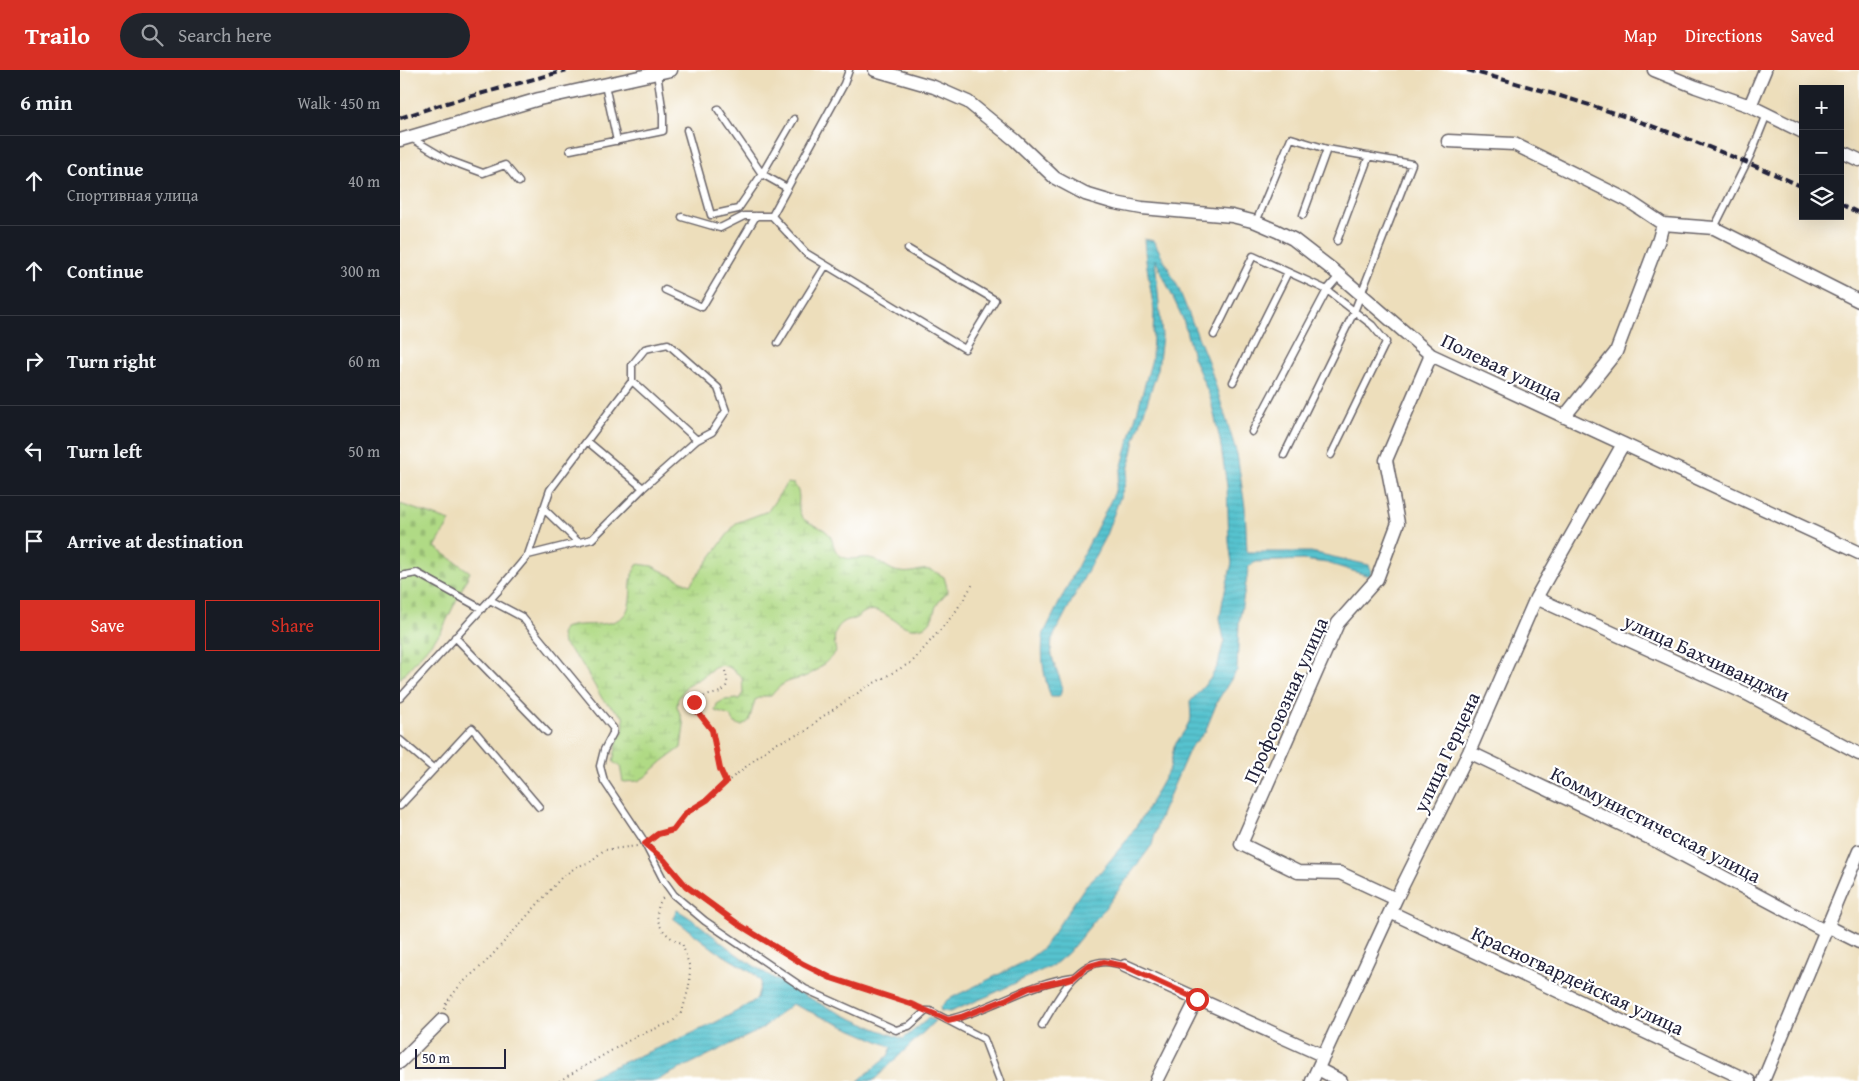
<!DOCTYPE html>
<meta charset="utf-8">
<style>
:root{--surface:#171b24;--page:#20242c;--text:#f1f3f6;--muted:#9ea1a6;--line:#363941;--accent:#d93025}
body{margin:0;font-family:"Gentium Book Plus",serif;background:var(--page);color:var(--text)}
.controls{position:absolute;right:15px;top:15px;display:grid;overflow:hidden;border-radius:0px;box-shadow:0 5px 20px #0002}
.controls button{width:45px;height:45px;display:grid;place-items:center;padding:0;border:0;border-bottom:1px solid var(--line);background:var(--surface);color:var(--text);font:25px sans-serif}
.scale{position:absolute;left:15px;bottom:12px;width:91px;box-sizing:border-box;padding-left:5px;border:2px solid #22223b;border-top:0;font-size:14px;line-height:18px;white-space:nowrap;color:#22223b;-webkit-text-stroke:4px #fff;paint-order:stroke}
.stop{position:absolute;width:15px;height:15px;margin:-11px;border:4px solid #d93025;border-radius:50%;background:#fff}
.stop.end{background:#d93025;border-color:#fff;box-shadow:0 1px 5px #0008}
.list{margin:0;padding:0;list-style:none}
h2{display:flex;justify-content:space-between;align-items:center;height:65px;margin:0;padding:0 20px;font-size:21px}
h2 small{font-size:16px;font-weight:400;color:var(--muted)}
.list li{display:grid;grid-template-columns:32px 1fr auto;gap:15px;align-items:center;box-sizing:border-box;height:90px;padding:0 20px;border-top:1px solid var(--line)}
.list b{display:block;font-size:19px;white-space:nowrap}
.list p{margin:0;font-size:16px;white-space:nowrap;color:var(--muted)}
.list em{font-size:16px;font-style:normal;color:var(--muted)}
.actions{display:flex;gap:10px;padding:15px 20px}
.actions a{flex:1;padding:11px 0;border:1px solid var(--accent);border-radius:0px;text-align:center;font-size:18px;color:var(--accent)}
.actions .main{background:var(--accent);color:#fff}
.icon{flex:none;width:28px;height:28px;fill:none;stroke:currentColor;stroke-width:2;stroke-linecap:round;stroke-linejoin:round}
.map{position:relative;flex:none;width:1459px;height:1011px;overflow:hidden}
header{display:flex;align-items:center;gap:30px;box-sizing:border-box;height:70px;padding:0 25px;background:var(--accent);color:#fff}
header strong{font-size:24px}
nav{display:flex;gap:28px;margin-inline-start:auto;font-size:18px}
.search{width:350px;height:45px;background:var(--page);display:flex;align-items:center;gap:12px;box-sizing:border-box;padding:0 18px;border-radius:28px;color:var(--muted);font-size:19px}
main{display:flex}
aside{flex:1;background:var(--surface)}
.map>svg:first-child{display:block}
.wetland{fill:url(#wetland-marsh);stroke:#697e60}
.cemetery{fill:url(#cemetery-stones);stroke:#697e60}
.water{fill:url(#water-rules);stroke:#3c7285}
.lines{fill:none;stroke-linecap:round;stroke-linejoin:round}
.lane-casing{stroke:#696468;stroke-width:9}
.street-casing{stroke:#696468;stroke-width:15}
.path{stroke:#696468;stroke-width:2;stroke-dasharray:1 4;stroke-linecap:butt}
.lane{stroke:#fff;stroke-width:6}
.street{stroke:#fff;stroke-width:12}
.rail{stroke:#22223b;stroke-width:4;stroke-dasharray:8 4;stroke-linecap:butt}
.route{stroke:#d93025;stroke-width:6}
.labels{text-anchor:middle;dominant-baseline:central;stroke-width:4.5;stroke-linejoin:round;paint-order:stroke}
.street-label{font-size:20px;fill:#22223b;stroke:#fff}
</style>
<header>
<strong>Trailo</strong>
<div class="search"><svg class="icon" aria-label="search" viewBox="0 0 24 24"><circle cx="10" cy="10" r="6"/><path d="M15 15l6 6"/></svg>Search here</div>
<nav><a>Map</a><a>Directions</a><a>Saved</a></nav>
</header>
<main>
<aside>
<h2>6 min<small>Walk · 450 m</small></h2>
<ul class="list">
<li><svg class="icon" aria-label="ahead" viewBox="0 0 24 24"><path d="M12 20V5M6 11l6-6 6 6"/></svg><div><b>Continue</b><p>Спортивная улица</p></div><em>40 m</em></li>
<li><svg class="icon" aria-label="ahead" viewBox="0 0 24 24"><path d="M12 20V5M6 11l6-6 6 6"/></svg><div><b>Continue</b></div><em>300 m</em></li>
<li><svg class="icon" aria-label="right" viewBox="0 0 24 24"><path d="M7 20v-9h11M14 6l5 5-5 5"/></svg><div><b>Turn right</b></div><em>60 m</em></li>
<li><svg class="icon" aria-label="left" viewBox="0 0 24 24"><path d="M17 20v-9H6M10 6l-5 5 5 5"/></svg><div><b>Turn left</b></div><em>50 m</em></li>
<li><svg class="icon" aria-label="arrive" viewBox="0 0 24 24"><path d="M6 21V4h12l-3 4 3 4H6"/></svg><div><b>Arrive at destination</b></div></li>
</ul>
<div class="actions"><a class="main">Save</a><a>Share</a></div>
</aside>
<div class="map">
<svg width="1459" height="1011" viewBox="0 0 1459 1011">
<defs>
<pattern id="wetland-marsh" width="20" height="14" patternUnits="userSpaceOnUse" patternTransform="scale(1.25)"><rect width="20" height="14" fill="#b0da85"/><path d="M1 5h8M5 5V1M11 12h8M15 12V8" fill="none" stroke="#97bb74"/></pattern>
<pattern id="cemetery-stones" width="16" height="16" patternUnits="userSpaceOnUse" patternTransform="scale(1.25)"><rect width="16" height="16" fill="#b0da85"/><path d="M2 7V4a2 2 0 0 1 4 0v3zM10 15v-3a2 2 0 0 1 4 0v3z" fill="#97bb74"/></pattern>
<pattern id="water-rules" width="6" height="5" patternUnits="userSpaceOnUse" patternTransform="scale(1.25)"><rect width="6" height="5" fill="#56c3cf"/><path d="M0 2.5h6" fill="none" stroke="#4ba7b3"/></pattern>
</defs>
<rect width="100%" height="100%" fill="#fff"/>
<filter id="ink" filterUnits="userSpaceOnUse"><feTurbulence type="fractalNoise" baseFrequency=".02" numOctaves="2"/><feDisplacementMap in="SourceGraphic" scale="10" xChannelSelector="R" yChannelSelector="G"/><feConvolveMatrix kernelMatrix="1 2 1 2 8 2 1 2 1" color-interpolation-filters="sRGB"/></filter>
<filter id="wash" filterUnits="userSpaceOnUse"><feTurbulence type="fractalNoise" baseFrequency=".0096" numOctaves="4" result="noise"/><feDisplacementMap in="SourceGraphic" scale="20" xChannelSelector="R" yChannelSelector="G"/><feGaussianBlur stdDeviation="1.12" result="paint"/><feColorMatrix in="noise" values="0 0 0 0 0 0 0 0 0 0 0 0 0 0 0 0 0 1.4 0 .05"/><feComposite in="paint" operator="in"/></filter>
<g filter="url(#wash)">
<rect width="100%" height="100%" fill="#eddebb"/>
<!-- wetland -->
<path class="wetland" d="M 387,413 L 394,414 C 403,426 396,431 400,443 C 403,454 420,455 427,462 C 435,469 431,482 443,487 C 453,492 463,485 473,489 C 483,492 489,501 500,502 C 521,505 521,492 544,507 L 548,521 C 545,525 541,528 538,533 C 532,541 535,554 522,557 C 503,563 493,545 477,541 C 467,539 463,543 456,548 C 452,550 452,549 448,550 C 433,556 433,569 436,582 C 429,589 421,598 412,603 C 396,613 386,606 371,626 L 363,626 L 355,630 L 349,651 L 342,656 L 335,653 L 330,646 L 315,641 L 317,634 L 324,630 L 339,629 L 343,623 L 342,607 L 329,597 L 321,595 L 314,597 L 301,608 L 287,615 L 278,629 L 277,636 L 284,655 L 281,678 L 263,691 L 245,707 L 238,711 L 223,712 L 220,696 L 213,692 L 218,668 L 223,662 L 224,654 L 223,646 L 203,630 L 182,594 L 163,573 L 161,565 L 164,558 C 182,550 223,563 229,535 C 233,519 227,509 238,494 L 252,496 L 290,515 L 336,453 L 368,441 Z"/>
<!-- cemetery -->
<path class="cemetery" d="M 0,434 L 50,451 L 35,477 L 70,502 L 41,562 L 0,609 Z"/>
<!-- water -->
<path class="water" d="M 744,169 L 754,171 L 778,217 L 809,294 L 837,384 L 845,437 L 847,482 L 911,482 L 969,495 L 972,502 L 969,506 L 927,493 L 903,490 L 856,492 L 849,496 L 839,553 L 837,600 L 818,630 L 805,662 L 790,678 L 758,752 L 752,775 L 709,833 L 668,883 L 655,894 L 588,926 L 550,942 L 541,941 L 540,937 L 547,930 L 626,891 L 643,878 L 686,815 L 702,800 L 726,771 L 743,746 L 770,698 L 774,676 L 785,660 L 791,648 L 790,632 L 810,609 L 818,595 L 824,570 L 820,548 L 823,529 L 832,493 L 829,472 L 827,416 L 820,370 L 810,327 L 793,287 L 783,249 L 755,189 L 762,266 L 758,299 L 735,370 L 725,414 L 706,465 L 652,569 C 651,577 651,584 654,593 C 657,605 666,615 659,627 L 651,627 C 643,605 641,588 643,565 L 714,424 L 752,289 L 754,241 L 746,191 Z
M 277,840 C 301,853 321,874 345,890 C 395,923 447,949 503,969 L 529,948 L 535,951 L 473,1011 L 458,1011 L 488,986 L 492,977 L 392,934 L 360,960 L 255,1011 L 181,1011 C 239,983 303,964 357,929 L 361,912 L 354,904 L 315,880 L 273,848 Z"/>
</g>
<g filter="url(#ink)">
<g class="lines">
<!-- lane casing -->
<g class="lane-casing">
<path id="lane" d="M 449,0 L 444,14 L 372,146 L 406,183 L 565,279 L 595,230 L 508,179
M 205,15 L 217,71
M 318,39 L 362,104 L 387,118
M 287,60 L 311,145 L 338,139 L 362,104 L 394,49
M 11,68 L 48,90 L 83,103 L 105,95 L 119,112
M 170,80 L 263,61 L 263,44 L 257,3
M 903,145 L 927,79
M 282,147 L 320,158 L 344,146 L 372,146
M 856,152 L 891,68 L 927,79 L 1012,94 L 954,242 L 884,385
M 1314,158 L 1351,84 L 1367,44
M 937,171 L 969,86
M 265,220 L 302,237 L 356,146
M 814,265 L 853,186 L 927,220 L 972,255 L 986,272 L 931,385
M 378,273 L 426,195
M 833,312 L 888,202
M 852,362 L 927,220 L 939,206
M 187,371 L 243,418 L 297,370 L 312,362 L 326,341 L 318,318 L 268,274 L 245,279 L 232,295 L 232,311
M 143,438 L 179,473
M 128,485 L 192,469 L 243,418
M 0,506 L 17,503 L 82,539
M 90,530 L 122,547 L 213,658 L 213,663 L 204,680 L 200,696 L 204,711 L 242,768 L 264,811 L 274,825 L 305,851 L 405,919 L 496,960 L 509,956 L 526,941 L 530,941 L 584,969 L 600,1011
M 55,567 L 147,662
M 0,628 L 97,522 L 128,485 L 150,420 L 232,311 L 297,370
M 0,670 L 34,699
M 0,736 L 72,658 L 139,737
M 547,950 C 591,940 628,913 673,907
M 642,955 C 656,933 676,890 706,892 C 712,892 719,894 725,896"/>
</g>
<!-- street casing -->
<g class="street-casing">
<path id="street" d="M 475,0 L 534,17 L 568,32 L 615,70 L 655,108 L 685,124 L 715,133 L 742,138 L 832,146 L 856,152 L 877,161 L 893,169 L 933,200 L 1031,285 L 1459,483
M 1254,0 L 1296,17 L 1350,36 L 1403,62
M 1350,36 L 1365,0
M 0,70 L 139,29 L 271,0
M 1048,71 L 1114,74 L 1227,130 L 1263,154 L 1314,158 L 1459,231
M 1440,81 L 1459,90
M 1164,347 L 1216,282 L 1259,169 L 1263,154
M 1136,528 L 1347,624 L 1459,684
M 1069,682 L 1258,772 L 1425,861
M 996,829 L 940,803 L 898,802 L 841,774 L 938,553 L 977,509 L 998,453 L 986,390 L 1031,285
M 990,842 L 1349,1011
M 1427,856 L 1459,872
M 725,896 L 924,986
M 0,992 L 42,950
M 918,999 L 941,1011
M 756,1011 L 797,929
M 912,1011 L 996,829 L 1069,682 L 1136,528 L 1223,374
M 1363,1011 L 1459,781"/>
</g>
<!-- path -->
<path class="path" d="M 325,601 C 337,634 295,617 294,637 L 312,660 L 320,699 L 326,712
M 252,769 L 258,764 L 273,760 L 286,743 L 307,730 L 318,719 L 373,675 L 406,661 L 419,649 L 467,617 L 512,592 L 554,544 L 573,514
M 265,790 L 286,816 L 338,854 L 403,894 L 431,908 L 518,937
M 45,939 L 46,933 L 61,914 L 86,892 L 161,808 L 176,797 L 190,792 L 204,780 L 237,776
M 159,1011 L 235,967 L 272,952 L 282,942 L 289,917 L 290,898 L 282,873 C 261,866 249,846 264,826"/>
<!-- lane -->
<use href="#lane" class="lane"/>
<!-- street -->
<use href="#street" class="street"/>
<!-- rail -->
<path class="rail" d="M 1067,0 C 1184,30 1293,67 1403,117
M 0,48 L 43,34 L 167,0
M 1440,134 L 1459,143"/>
</g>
</g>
<g class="lines" filter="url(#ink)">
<!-- route -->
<path class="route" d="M 294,632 L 294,637 L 312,660 L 320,699 L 326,712 L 307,730 L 286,743 L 273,760 L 258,764 L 245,774 L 264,790 L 286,816 L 338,854 L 403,894 L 431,908 L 514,935 C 525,941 536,944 548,950 L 561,947 L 607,929 L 629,918 L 673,908 L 686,897 L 704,892 L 725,896 L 797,929"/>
</g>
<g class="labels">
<!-- street labels -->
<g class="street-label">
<text transform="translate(1102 297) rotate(26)">Полевая улица</text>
<text transform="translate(1307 587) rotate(25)">улица Бахчиванджи</text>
<text transform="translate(885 630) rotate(-66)">Профсоюзная улица</text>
<text transform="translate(1046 682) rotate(-65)">улица Герцена</text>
<text transform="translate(1256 754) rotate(27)">Коммунистическая улица</text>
<text transform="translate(1178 910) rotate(25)">Красногвардейская улица</text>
</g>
</g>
</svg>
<div class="controls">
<button>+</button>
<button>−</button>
<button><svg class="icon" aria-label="layers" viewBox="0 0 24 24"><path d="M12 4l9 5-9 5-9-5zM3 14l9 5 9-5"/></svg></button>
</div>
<div class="scale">50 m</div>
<div class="stop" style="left:797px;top:929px"></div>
<div class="stop end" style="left:294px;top:632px"></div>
</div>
</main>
